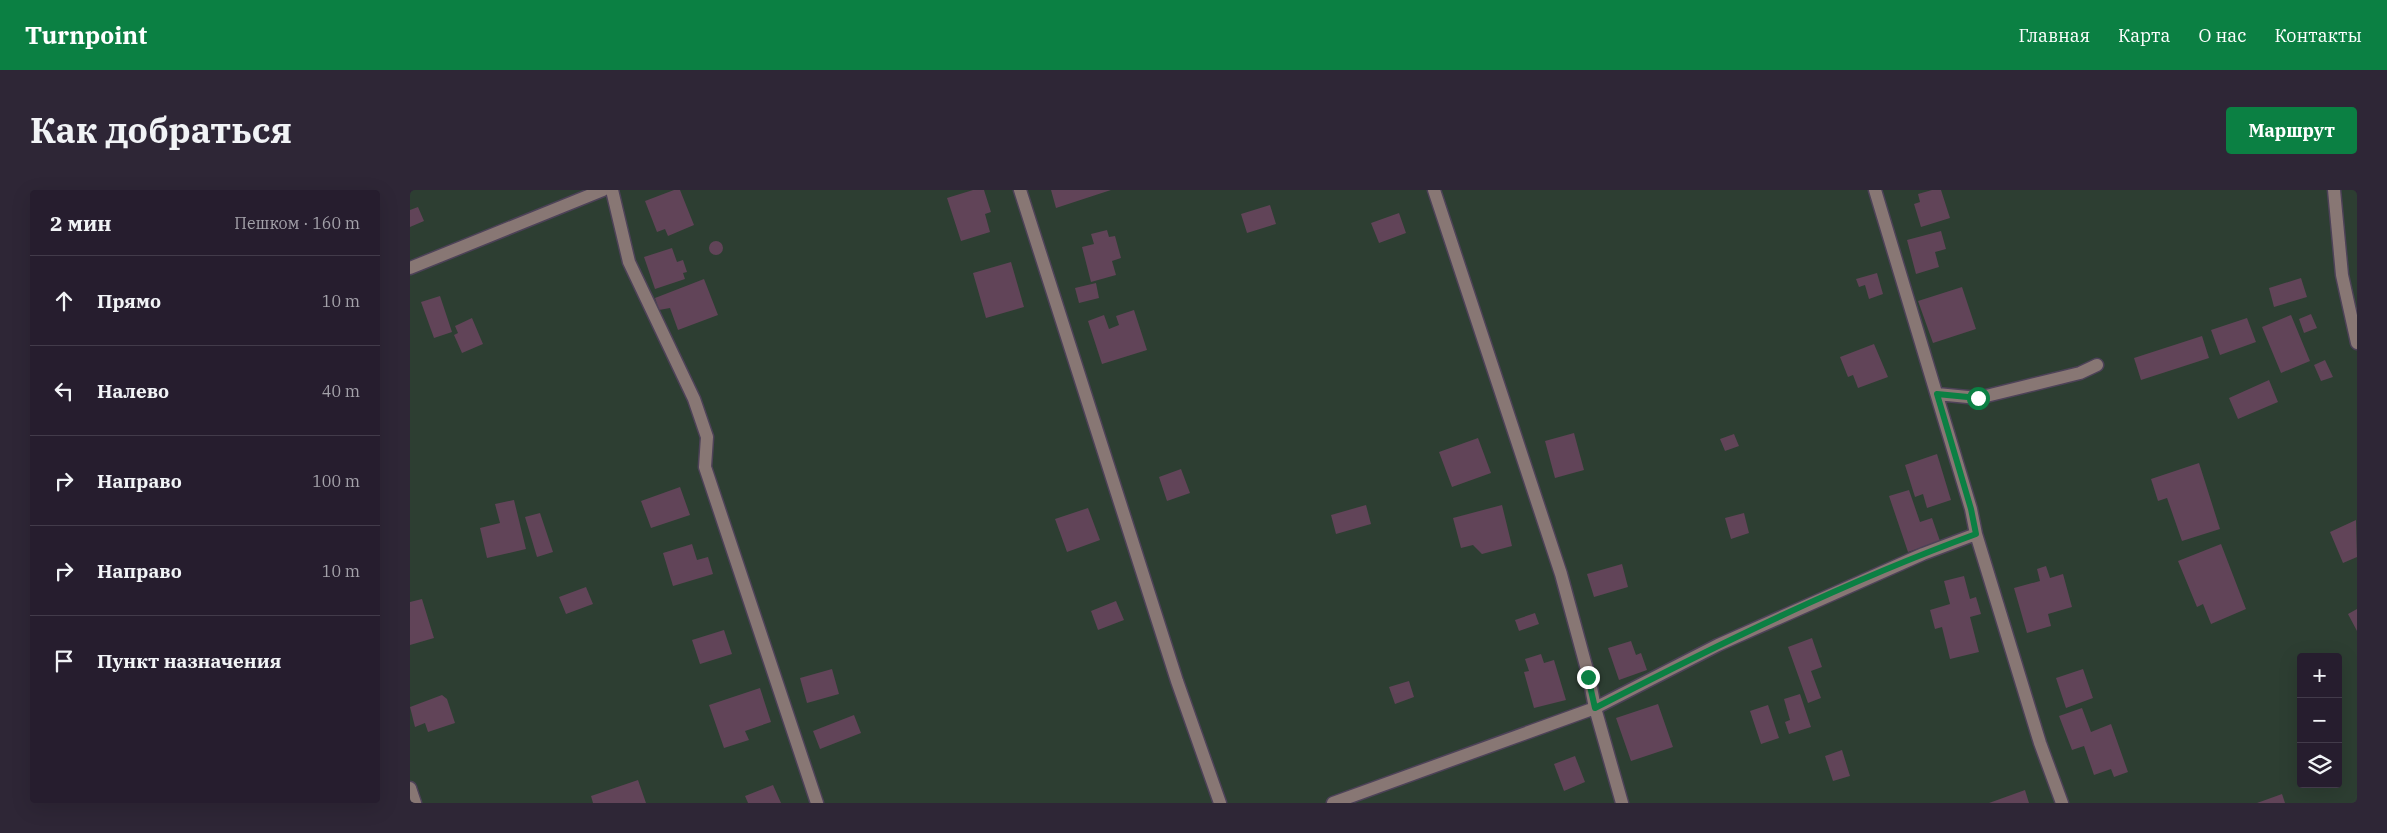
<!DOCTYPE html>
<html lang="ru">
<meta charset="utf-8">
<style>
:root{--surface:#261d2e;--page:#2e2636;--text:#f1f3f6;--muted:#a4a2aa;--line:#423b4a;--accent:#0b8043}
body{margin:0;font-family:"IBM Plex Serif",serif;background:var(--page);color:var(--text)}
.controls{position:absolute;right:15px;bottom:15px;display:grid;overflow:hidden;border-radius:5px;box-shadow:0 5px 20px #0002}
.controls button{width:45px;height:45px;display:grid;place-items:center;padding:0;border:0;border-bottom:1px solid var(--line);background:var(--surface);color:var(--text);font:25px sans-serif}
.stop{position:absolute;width:15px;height:15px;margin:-11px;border:4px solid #0b8043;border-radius:50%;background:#fff}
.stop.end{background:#0b8043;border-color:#fff;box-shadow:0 1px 5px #0008}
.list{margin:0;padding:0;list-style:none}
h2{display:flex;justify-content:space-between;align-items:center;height:65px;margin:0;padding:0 20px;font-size:21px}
h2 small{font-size:16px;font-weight:400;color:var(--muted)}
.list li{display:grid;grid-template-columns:32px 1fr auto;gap:15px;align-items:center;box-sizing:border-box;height:90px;padding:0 20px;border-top:1px solid var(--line)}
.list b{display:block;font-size:19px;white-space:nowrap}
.list em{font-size:16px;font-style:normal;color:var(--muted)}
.icon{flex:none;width:28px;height:28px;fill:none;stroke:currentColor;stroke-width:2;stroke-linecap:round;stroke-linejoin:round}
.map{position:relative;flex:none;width:1947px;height:613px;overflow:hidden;border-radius:5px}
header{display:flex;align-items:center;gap:30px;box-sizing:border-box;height:70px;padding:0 25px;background:var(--accent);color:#fff}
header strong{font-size:24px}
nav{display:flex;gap:28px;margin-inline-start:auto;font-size:18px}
.intro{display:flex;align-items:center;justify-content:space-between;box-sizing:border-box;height:120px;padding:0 30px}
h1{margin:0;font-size:35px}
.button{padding:12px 22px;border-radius:5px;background:var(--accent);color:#fff;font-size:18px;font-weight:700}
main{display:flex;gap:30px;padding:0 30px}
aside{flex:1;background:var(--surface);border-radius:5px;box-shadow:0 5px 20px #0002}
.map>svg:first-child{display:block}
.green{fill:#2d3e32;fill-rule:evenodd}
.building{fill:#614458}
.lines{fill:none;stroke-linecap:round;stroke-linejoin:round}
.minor-casing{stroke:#4d4258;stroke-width:15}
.minor{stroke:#887774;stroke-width:12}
.route{stroke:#0b8043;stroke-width:6}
</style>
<header>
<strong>Turnpoint</strong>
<nav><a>Главная</a><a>Карта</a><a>О нас</a><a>Контакты</a></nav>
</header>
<div class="intro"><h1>Как добраться</h1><a class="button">Маршрут</a></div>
<main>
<aside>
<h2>2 мин<small>Пешком · 160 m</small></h2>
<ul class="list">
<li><svg class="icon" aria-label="ahead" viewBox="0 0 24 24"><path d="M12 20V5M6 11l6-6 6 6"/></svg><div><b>Прямо</b></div><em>10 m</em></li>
<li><svg class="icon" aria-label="left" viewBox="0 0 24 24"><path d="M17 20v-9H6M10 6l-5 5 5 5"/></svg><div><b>Налево</b></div><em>40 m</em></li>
<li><svg class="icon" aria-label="right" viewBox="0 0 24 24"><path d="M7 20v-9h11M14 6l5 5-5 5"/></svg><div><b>Направо</b></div><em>100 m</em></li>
<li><svg class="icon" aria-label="right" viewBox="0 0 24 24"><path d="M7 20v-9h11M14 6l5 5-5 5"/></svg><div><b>Направо</b></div><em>10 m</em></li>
<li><svg class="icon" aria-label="arrive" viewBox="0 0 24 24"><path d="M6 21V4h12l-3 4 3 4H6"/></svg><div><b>Пункт назначения</b></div></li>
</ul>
</aside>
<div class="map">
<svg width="1947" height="613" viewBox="0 0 1947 613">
<rect width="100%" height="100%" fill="#33273e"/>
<!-- green -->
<path class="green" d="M 0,0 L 1947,0 L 1947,613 L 0,613 ZM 1891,467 L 1928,467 L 1928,594 L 1891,594 Z"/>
<!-- building -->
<path class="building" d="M 264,0 L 270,0 L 284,35 L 258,46 L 255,39 L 247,42 L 235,11 Z
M 563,0 L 574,0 L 581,22 L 575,24 L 580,42 L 551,51 L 537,8 Z
M 641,0 L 701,0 L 646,18 Z
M 1522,0 L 1531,0 L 1540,28 L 1511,37 L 1504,14 L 1510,12 L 1508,4 Z
M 860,15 L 866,34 L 837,43 L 831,24 Z
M 8,17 L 14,31 L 0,37 L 0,20 Z
M 989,23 L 996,43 L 969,53 L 961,33 Z
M 697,40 L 699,47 L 705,46 L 711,68 L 702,71 L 706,85 L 681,92 L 672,57 L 684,54 L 681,44 Z
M 1531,41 L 1536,59 L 1525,62 L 1529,77 L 1506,84 L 1497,50 Z
M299 58a7 7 0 1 1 14 0a7 7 0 1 1-14 0Z
M 262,58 L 267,72 L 273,70 L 277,82 L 273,83 L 275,89 L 245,99 L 234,67 Z
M 601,72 L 614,117 L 576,128 L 563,83 Z
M 1467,83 L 1473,104 L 1459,109 L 1455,95 L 1449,97 L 1446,89 Z
M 1891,88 L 1897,107 L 1864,117 L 1859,98 Z
M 294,89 L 308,125 L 268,140 L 260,118 L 249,120 L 245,108 Z
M 686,93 L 689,108 L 669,113 L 665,98 Z
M 1552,97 L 1566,139 L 1523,153 L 1508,111 Z
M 30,106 L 42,142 L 24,148 L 11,112 Z
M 724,120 L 737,160 L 692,174 L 678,131 L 694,125 L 699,139 L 709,135 L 706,126 Z
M 1901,124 L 1907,138 L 1894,143 L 1889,129 Z
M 1881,125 L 1900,171 L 1871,183 L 1852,137 Z
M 62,128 L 73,154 L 52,163 L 44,145 L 48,143 L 45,136 Z
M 1837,128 L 1846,152 L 1810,165 L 1801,140 Z
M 1792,146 L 1799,168 L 1731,190 L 1724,168 Z
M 1464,154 L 1478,187 L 1448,198 L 1443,185 L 1438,187 L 1430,167 Z
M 1915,170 L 1923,187 L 1911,191 L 1904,175 Z
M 1859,190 L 1868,212 L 1828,229 L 1819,208 Z
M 1164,243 L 1174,280 L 1145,288 L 1135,251 Z
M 1324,244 L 1329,256 L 1315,261 L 1310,249 Z
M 1068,248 L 1081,283 L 1042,297 L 1029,262 Z
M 1527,264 L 1541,310 L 1517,318 L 1513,304 L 1505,307 L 1495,275 Z
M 1789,273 L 1810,339 L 1772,351 L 1757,308 L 1748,311 L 1741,289 Z
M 771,279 L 780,303 L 757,311 L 749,287 Z
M 270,297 L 280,325 L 241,338 L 231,311 Z
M 1499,300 L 1510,332 L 1522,328 L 1530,351 L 1498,362 L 1479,306 Z
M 104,310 L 116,359 L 77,368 L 70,338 L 90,333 L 85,314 Z
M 956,315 L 961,334 L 926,344 L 921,325 Z
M 1092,315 L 1102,356 L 1072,364 L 1063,355 L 1051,358 L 1043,328 Z
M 678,318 L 690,350 L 657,362 L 645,329 Z
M 130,323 L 143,362 L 127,367 L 115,327 Z
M 1334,323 L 1339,343 L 1321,349 L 1315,328 Z
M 1946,330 L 1947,367 L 1933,373 L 1920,342 Z
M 282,354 L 287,370 L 298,367 L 303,384 L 263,396 L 253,363 Z
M 1811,354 L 1836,419 L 1801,434 L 1793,414 L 1787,417 L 1768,371 Z
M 1212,374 L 1218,397 L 1184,407 L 1177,384 Z
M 1636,376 L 1640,388 L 1653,384 L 1662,417 L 1638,424 L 1641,436 L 1617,443 L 1604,398 L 1630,391 L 1627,379 Z
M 1554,386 L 1560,409 L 1566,407 L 1571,424 L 1560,427 L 1569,462 L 1540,469 L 1532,437 L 1525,439 L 1520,420 L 1540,414 L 1534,391 Z
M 176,397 L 183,414 L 156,424 L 149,407 Z
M 12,409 L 24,448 L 0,455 L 0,412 Z
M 706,411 L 714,430 L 688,440 L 681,421 Z
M 1947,419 L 1947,441 L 1938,424 Z
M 1125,423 L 1129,434 L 1109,441 L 1105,430 Z
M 314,440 L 322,464 L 290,474 L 282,450 Z
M 1402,448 L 1412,477 L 1401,481 L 1411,508 L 1398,513 L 1378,457 Z
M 1221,451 L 1226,465 L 1231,463 L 1237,480 L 1209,490 L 1198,458 Z
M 1131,464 L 1134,473 L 1144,470 L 1156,510 L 1124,518 L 1114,482 L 1119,481 L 1115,469 Z
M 422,479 L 429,504 L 397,513 L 390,488 Z
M 1673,479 L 1683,508 L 1656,518 L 1646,488 Z
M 999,491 L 1004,507 L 985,514 L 979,497 Z
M 350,498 L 361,532 L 335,541 L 339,550 L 314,558 L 299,515 Z
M 1390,504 L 1401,537 L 1379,544 L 1375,532 L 1380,530 L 1374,509 Z
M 32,505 L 37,509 L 45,533 L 18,542 L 15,533 L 5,537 L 0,517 Z
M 1248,514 L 1263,557 L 1221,571 L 1206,528 Z
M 1358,515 L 1369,548 L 1351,554 L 1340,521 Z
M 1672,518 L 1681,542 L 1701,534 L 1718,582 L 1704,587 L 1701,579 L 1684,585 L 1674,556 L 1662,560 L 1649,526 Z
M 444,525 L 451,543 L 410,559 L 403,541 Z
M 1432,560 L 1440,586 L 1423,591 L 1415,566 Z
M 1165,566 L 1175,592 L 1154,601 L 1144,574 Z
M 228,590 L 236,613 L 183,613 L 181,606 Z
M 363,595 L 371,613 L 338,613 L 335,606 Z
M 1615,600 L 1619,613 L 1579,613 Z
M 1872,604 L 1875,613 L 1847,613 Z"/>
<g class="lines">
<!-- minor casing -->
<g class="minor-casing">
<path id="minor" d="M 202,0 L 219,72 L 284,209 L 297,247 L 295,277 L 407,613
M 610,0 L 767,491 L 810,613
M 1024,0 L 1151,384 L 1179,487 L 1185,518 L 1212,613
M 1465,0 L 1561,319 L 1566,344 L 1630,553 L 1652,613
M 1924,0 L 1932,85 L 1947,153
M 0,78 L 193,0
M 1527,204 L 1568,208 L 1670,183 L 1687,175
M 0,598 L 5,613
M 923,613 L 1185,518 L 1308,455 L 1513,364 L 1566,344"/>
</g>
<!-- minor -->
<use href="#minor" class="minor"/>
</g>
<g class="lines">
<!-- route -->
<path class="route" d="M 1178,487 L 1185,518 C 1309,454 1435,392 1566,344 L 1561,319 L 1527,204 L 1568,208"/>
</g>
</svg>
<div class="controls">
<button>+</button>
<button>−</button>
<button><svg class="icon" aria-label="layers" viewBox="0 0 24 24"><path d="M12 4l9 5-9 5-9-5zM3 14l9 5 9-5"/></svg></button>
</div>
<div class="stop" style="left:1568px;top:208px"></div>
<div class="stop end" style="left:1178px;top:487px"></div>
</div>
</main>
